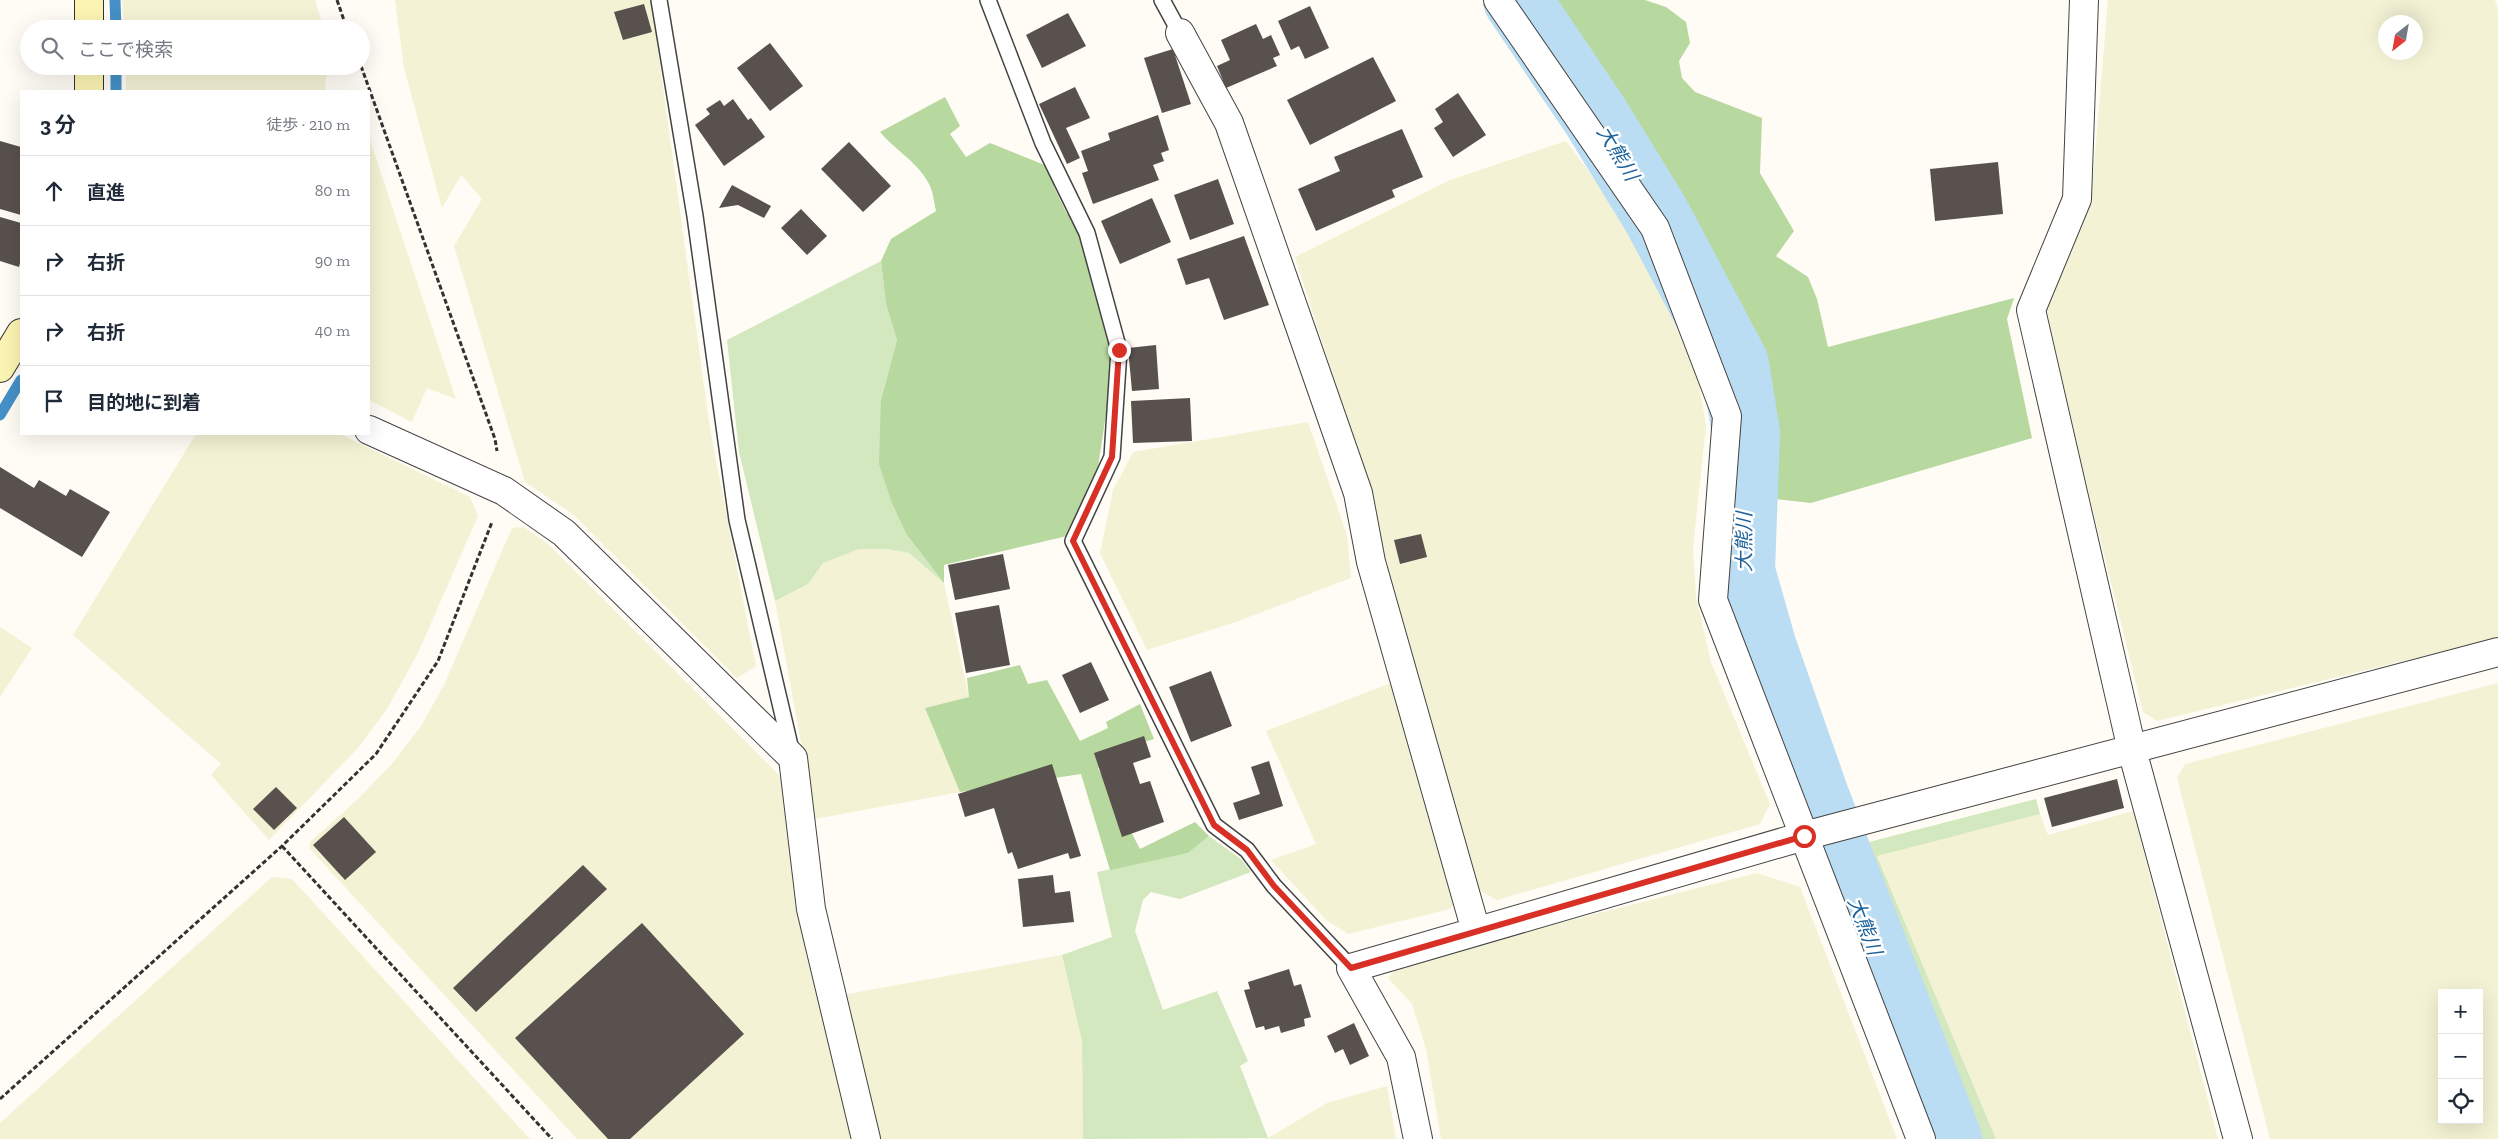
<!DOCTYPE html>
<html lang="ja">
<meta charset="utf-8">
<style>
:root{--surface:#fff;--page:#f6f6f7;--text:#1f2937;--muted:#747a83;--line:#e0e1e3}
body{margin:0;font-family:"Zilla Slab","Noto Sans JP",serif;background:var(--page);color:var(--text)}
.controls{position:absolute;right:15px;bottom:15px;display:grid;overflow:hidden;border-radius:0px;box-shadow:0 5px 20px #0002}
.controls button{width:45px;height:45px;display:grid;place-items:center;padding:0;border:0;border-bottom:1px solid var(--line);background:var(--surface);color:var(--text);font:25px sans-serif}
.compass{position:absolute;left:2378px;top:15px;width:45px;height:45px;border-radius:50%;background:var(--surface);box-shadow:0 5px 20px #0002;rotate:211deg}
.stop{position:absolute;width:15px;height:15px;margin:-11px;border:4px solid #d93025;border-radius:50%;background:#fff}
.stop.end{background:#d93025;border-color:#fff;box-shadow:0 1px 5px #0008}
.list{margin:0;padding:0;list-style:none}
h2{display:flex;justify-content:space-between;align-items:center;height:65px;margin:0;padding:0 20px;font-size:21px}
h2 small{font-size:16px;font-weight:400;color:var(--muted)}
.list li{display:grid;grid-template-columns:32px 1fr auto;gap:15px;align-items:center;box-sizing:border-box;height:70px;padding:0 20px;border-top:1px solid var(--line)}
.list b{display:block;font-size:19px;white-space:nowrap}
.list em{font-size:16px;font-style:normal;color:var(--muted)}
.icon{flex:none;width:28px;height:28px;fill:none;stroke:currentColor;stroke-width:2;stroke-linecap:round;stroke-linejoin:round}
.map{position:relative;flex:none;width:2498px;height:1139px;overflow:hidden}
.search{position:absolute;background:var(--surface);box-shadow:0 5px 20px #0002;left:20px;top:20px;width:350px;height:55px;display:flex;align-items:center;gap:12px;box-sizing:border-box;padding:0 18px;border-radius:28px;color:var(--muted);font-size:19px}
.panel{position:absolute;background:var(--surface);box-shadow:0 5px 20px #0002;left:20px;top:90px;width:350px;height:345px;border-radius:0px}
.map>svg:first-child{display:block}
.farmland{fill:#f4f2d4;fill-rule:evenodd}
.green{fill:#d3e8be}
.forest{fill:#b7d89e}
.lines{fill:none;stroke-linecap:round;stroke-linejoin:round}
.stream{stroke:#4590c7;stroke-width:11}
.river{stroke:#bbddf3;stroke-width:68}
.building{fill:#58514d}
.lane-casing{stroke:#434343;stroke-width:18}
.street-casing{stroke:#434343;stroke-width:30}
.secondary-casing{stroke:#323232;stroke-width:30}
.path{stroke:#323232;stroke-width:3;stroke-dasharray:5 2.5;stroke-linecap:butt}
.lane{stroke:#fff;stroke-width:15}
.street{stroke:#fff;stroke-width:28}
.secondary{stroke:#fbf4b2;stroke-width:28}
.route{stroke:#d93025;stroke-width:6}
.labels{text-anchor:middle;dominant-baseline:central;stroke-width:5;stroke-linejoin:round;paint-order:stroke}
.water-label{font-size:20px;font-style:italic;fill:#1e629c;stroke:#fff}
</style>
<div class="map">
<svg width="2498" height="1139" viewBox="0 0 2498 1139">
<rect width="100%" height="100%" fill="#fefcf4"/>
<!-- farmland -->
<path class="farmland" d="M 122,0 L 315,0 L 324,29 L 124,29 Z
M 395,0 L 651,0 L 710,429 L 756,666 L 737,678 L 574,515 L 525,482 L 454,246 L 482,199 L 461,175 L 442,208 L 404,68 Z
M 2108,0 L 2495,0 L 2498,11 L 2498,638 L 2157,721 L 2143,712 L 2043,308 L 2091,202 ZM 2386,22 L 2416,22 L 2416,52 L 2386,52 Z
M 126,66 L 327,66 L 325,91 L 126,91 Z
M 369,137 L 456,399 L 427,388 L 412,422 L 369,400 Z
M 1566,141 L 1628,224 L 1647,260 L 1698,378 L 1706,426 L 1693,548 L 1696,597 L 1711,662 L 1770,804 L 1760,824 L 1497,900 L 1477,889 L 1383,572 L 1377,513 L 1295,257 L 1450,180 Z
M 1308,422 L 1347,535 L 1351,578 L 1233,623 L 1147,650 L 1100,553 L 1113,490 L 1133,452 Z
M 196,434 L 340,434 L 470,497 L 478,516 L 418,653 L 387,709 L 358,748 L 269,840 L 211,775 L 221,764 L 73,635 Z
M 524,527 L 548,544 L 780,776 L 798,913 L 853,1139 L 577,1139 L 310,849 L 310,842 L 357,800 L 391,765 L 421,726 L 444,685 L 512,528 Z
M 859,549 L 888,549 L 909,553 L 944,583 L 969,697 L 925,708 L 960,792 L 815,819 L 775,601 L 808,584 L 823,563 Z
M 0,627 L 32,648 L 0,697 Z
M 1391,683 L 1459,898 L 1450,909 L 1348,934 L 1326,920 L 1271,860 L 1316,844 L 1266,731 Z
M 2498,683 L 2498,1139 L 2270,1139 L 2177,778 L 2185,764 ZM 2442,993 L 2479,993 L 2479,1120 L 2442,1120 Z
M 2133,811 L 2218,1139 L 1996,1139 L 1877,855 L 2040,814 L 2048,835 Z
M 1757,873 L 1800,887 L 1897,1139 L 1441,1139 L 1426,1049 L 1412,1004 L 1388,978 L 1402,963 Z
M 272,877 L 292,879 L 530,1139 L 0,1139 L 0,1123 Z
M 1062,955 L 1082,1041 L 1083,1139 L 881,1139 L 842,995 Z
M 1387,1086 L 1396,1139 L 1266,1139 L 1327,1103 Z"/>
<!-- green -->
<path class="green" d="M 881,261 L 886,304 L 897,340 L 881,400 L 907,535 L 944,583 L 909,553 L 888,549 L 859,549 L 823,563 L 808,584 L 775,601 L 739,452 L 727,340 Z
M 2036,799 L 2040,814 L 1877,856 L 1996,1139 L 1961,1139 L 1846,848 Z
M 1209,836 L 1241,859 L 1251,872 L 1180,899 L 1151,892 L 1143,900 L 1135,931 L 1163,1010 L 1217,991 L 1248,1061 L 1240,1066 L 1268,1138 L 1083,1139 L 1082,1041 L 1062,955 L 1112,937 L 1097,872 L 1188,853 Z"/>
<!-- forest -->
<path class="forest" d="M 1526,0 L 1645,0 L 1666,7 L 1686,22 L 1690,43 L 1679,61 L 1682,78 L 1695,92 L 1762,118 L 1760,173 L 1794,231 L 1776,256 L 1808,277 L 1817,299 L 1828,347 L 2014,298 L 2007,319 L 2032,438 L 1811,503 L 1758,497 L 1754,397 L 1727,318 Z
M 945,97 L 960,126 L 950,134 L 966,157 L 990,143 L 1057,170 L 1061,181 L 1054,187 L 1067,214 L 1083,206 L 1097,236 L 1085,243 L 1097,260 L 1114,361 L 1098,467 L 1067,536 L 944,565 L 944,583 L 907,535 L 892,503 L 879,464 L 881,400 L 897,340 L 886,304 L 881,261 L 891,239 L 936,211 C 934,202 933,191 929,184 C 918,162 896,151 880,132 Z
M 1020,665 L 1028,684 L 1047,680 L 1080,741 L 1108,728 L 1106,722 L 1140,704 L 1154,739 L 1102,754 L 1107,765 L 1098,768 L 1140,849 L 1195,822 L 1209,836 L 1188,853 L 1110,870 L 1081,774 L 960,792 L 925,708 L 969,697 L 967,678 Z"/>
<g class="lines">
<!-- stream -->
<path class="stream" d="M 115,0 L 116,29
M 116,66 L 116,91
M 0,415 L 21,380"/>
<!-- river -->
<path class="river" d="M 1517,0 L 1596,117 L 1656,215 L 1735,364 L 1746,433 L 1741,571 L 1763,648 L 1815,796 L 1948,1139"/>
</g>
<!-- building -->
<path class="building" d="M 644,4 L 652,32 L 623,40 L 614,12 Z
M 1310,6 L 1329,48 L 1305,59 L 1299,46 L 1291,50 L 1278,21 Z
M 1068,13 L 1086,46 L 1042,68 L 1026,35 Z
M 1256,24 L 1263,39 L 1271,35 L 1280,55 L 1273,58 L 1277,66 L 1226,88 L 1217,66 L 1230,60 L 1221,40 Z
M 770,43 L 803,86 L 770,111 L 737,68 Z
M 1173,49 L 1191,104 L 1162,113 L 1144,58 Z
M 1373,57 L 1396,101 L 1310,145 L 1287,100 Z
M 1075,87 L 1090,118 L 1066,128 L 1080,158 L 1067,164 L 1039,104 Z
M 1458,93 L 1486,135 L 1453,157 L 1434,128 L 1443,122 L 1435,109 Z
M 733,99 L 748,120 L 751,118 L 765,137 L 724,166 L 695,125 L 710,114 L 706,109 L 720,100 L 724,106 Z
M 1158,115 L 1169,150 L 1161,153 L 1164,161 L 1153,165 L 1159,180 L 1093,204 L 1082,173 L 1088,171 L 1081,151 L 1110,140 L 1108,133 Z
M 1402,129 L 1423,177 L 1392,190 L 1395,197 L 1316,231 L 1298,189 L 1340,171 L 1334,157 Z
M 0,141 L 21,147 L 21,215 L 0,209 Z
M 849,142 L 891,186 L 863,212 L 821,169 Z
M 1998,162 L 2003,214 L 1935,221 L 1930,169 Z
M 1218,179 L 1234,224 L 1190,240 L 1174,195 Z
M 732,185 L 771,206 L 764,218 L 738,205 L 719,208 Z
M 1152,198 L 1171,242 L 1120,264 L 1101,221 Z
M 801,209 L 827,236 L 807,255 L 781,228 Z
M 0,217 L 21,223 L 21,259 L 19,267 L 0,261 Z
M 1244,236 L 1269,305 L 1224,320 L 1209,278 L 1186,285 L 1177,259 Z
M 1156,345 L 1159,389 L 1132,391 L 1128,348 Z
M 1190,398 L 1192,441 L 1133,443 L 1131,401 Z
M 0,467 L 34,488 L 39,480 L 66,496 L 70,489 L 110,512 L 82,557 L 0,508 Z
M 1421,534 L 1427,557 L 1400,564 L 1394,540 Z
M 1003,554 L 1010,589 L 955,600 L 948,565 Z
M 999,605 L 1010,665 L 966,673 L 955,613 Z
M 1091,662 L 1109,700 L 1080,713 L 1062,675 Z
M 1211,671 L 1232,726 L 1191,742 L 1169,687 Z
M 1144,736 L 1151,757 L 1133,763 L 1140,784 L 1150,781 L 1164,822 L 1122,837 L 1094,753 Z
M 1269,761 L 1283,806 L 1239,820 L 1233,803 L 1260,794 L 1251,767 Z
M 1052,764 L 1081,856 L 1070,859 L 1068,853 L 1018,869 L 1012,852 L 1008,854 L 994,808 L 965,817 L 958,794 Z
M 2117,779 L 2124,808 L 2052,827 L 2044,798 Z
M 276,787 L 297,808 L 274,830 L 253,809 Z
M 344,817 L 376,852 L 345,880 L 313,845 Z
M 583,865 L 607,889 L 476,1012 L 453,988 Z
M 1053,875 L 1055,893 L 1070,891 L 1074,922 L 1023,927 L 1018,879 Z
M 642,923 L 744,1034 L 630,1139 L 608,1139 L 515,1038 Z
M 1289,969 L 1294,986 L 1301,984 L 1311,1017 L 1304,1019 L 1305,1026 L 1281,1033 L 1279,1026 L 1265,1030 L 1264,1026 L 1256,1028 L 1244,990 L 1250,989 L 1248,982 Z
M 1354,1023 L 1369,1056 L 1350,1065 L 1343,1049 L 1335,1053 L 1327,1036 Z"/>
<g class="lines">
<!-- lane casing -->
<g class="lane-casing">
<path id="lane" d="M 659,0 L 695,216 L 737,520 L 792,754
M 988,0 L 1043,143 L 1087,233 L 1119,350 L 1112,457 L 1073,541 L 1214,825 L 1247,850 L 1274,886 L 1351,968
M 1162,0 L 1180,33"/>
</g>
<!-- street casing -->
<g class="street-casing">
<path id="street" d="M 1498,0 L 1655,228 L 1727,416 L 1713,600 L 1921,1139
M 2084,0 L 2077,199 L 2031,310 L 2132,750 L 2238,1139
M 1180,33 L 1229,123 L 1358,493 L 1371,562 L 1476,931
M 369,430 L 504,491 L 564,533 L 793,758 L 811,909 L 866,1139
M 1418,1139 L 1401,1057 L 1351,968 L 1804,836 L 2498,652"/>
</g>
<!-- secondary casing -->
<g class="secondary-casing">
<path id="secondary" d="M 89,29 L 89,0
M 89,91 L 89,66
M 0,368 L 21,333"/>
</g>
<!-- path -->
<path class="path" d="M 337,0 L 347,29
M 361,66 L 495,439 L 497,451
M 282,846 L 552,1139
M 0,1099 L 282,846 L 376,754 L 438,661 L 492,522"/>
<!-- lane -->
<use href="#lane" class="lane"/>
<!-- street -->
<use href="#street" class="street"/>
<!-- secondary -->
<use href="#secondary" class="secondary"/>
</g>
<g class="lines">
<!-- route -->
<path class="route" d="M 1119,350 L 1112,457 L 1073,541 L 1214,825 L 1247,850 L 1274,886 L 1351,968 L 1804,836"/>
</g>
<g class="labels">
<!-- water labels -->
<g class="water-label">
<text transform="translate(1618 153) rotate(59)">大熊川</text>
<text transform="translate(1744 542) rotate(-90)">大熊川</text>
<text transform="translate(1865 926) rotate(69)">大熊川</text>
</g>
</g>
</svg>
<div class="controls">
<button>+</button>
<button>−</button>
<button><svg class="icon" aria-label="locate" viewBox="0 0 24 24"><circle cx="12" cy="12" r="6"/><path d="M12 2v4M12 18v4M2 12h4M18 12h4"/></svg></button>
</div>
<svg class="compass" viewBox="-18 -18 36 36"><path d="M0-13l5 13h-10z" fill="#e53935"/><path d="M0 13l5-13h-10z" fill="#747a83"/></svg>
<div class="stop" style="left:1804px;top:836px"></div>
<div class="stop end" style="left:1119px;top:350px"></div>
<div class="search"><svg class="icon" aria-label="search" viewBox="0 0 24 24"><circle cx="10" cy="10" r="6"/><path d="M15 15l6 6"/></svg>ここで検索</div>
<section class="panel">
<h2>3 分<small>徒歩 · 210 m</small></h2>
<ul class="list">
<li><svg class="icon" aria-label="ahead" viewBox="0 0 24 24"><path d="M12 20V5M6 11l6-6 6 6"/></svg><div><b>直進</b></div><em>80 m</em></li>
<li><svg class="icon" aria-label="right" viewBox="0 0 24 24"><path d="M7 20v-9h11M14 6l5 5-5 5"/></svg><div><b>右折</b></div><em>90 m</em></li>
<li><svg class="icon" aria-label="right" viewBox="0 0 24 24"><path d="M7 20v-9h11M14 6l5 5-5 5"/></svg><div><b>右折</b></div><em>40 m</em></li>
<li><svg class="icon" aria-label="arrive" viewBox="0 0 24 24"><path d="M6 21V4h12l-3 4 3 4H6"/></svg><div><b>目的地に到着</b></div></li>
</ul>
</section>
</div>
